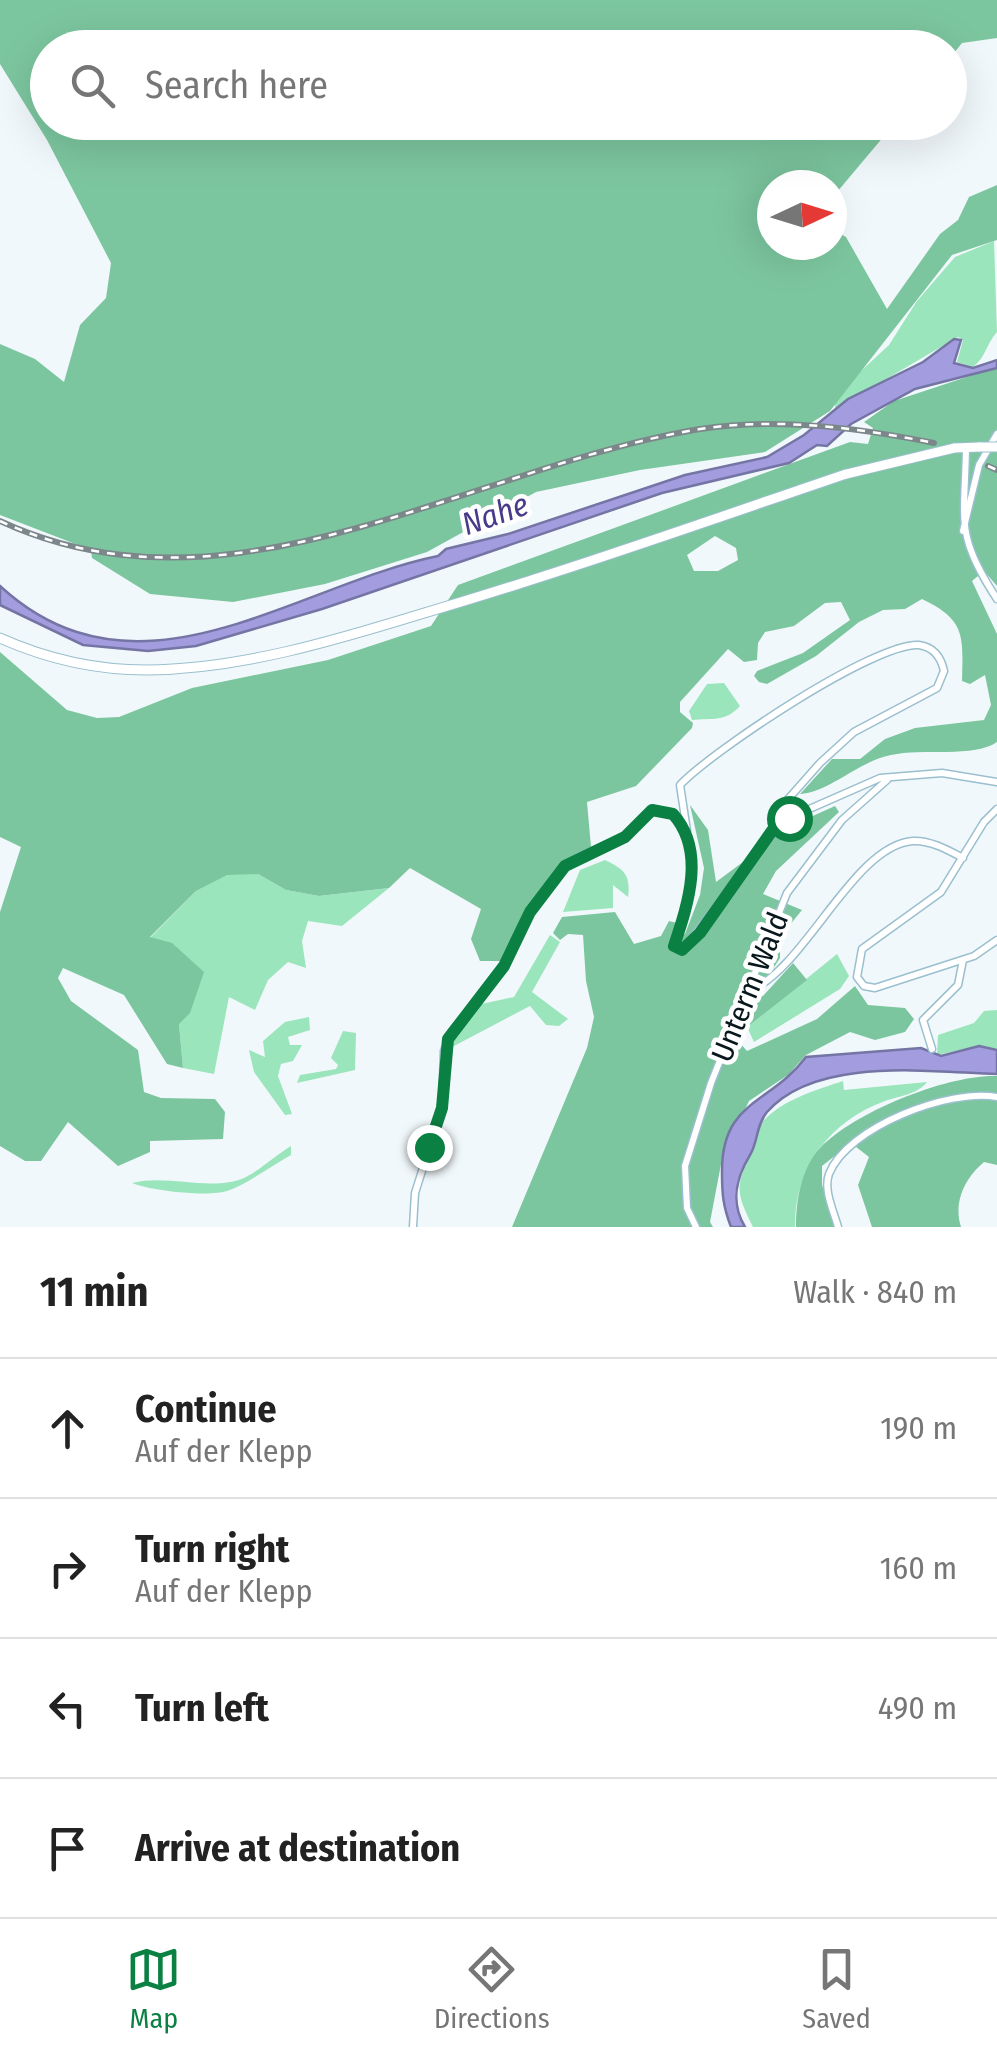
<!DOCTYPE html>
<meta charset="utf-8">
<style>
:root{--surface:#fff;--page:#f2f2f2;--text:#222;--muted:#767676;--line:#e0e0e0;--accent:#0b8043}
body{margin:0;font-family:"Fira Sans Condensed",sans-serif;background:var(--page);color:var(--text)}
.compass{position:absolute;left:757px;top:170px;width:90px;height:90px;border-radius:50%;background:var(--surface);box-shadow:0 10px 40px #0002;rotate:86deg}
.stop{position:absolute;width:30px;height:30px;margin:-22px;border:8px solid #0b8043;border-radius:50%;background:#fff}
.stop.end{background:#0b8043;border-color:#fff;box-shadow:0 2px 10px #0008}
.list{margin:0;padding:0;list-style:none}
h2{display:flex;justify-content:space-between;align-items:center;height:130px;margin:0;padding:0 40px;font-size:42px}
h2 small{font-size:32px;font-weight:400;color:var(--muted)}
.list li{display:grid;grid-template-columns:65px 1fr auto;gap:30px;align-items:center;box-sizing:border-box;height:140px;padding:0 40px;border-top:2px solid var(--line)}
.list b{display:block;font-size:38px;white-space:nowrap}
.list p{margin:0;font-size:32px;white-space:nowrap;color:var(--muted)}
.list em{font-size:32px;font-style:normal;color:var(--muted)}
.icon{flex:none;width:55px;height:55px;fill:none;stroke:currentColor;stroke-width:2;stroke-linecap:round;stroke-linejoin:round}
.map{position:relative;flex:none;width:997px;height:1227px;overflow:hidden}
.search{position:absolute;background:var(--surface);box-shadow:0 10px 40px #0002;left:30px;right:30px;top:30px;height:110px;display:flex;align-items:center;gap:25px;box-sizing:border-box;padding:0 35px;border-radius:55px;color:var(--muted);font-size:38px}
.sheet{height:690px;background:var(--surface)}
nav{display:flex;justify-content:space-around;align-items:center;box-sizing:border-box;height:140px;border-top:2px solid var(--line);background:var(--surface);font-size:28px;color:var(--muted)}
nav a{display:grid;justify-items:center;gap:5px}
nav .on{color:var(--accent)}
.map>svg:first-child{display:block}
.green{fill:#9ae5bc}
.forest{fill:#7cc69f;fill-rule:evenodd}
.water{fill:#a39ddf;stroke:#7475a4;stroke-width:2.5}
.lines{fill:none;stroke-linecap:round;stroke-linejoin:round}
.minor-casing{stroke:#9abfce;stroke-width:9}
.major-casing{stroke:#9abfce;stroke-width:11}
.minor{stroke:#fff;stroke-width:6}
.major{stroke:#fff;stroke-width:9}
.rail-casing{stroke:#7c878b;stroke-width:6}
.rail{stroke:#fff;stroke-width:2.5;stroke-dasharray:8;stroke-linecap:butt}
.major-bridge-casing{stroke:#9abfce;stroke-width:11;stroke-linecap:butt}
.major-bridge{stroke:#fff;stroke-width:9}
.route{stroke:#0b8043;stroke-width:12}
.labels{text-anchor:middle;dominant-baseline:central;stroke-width:9;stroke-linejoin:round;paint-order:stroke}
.street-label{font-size:30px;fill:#08171c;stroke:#fff}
.water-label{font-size:32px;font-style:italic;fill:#483a88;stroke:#fff}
</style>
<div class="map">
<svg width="997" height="1227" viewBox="0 0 997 1227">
<rect width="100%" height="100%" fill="#f1f8fb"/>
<!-- green -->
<path class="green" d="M 994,241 L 997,332 C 986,344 986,357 973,367 L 957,362 L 963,340 L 958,337 L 835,409 L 835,395 L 889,345 L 917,301 L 955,257 Z
M 724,683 L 740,706 C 726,722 712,718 692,720 L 689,711 L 707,684 Z
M 605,860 C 624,869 631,875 628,897 L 613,885 L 613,908 L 563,912 L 580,870 Z
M 228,874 L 258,874 L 286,890 L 319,896 L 389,888 L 342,926 L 308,921 L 302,941 L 306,968 L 288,962 L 268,980 L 255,1010 L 229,997 L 214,1074 L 183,1068 L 179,1024 L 150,938 L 196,891 Z
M 550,935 L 560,942 L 532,992 L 568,1019 L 559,1026 L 546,1025 L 530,1006 L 454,1046 L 448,1044 L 477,1005 L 514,997 Z
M 837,954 L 849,976 L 840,989 L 754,1042 L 747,1027 Z
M 997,1010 L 997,1050 L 979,1046 L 937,1055 L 938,1035 L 974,1023 L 984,1011 Z
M 309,1017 L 310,1030 L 288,1037 L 290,1045 L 302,1045 L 293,1061 L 281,1064 L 278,1076 L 292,1114 L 285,1115 L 254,1072 L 249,1050 L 265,1057 L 263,1041 L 285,1022 Z
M 343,1031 L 356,1033 L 355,1070 L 297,1083 L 300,1075 L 336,1069 L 338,1065 L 331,1058 Z
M 843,1081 L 844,1090 L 927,1082 C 918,1094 900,1096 885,1101 C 830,1121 794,1168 795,1227 L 753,1227 C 737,1195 734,1186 751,1155 C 756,1146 754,1134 760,1125 C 778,1101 816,1090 843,1081 Z
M 291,1146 L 291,1155 C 271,1166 249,1183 227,1191 C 210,1197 150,1191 132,1183 C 169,1174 210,1192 244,1178 C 259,1171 276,1155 291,1146 Z"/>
<!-- forest -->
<path class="forest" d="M 0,0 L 997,0 L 997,38 L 962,43 L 950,58 L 950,48 L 48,48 L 48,122 L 895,123 L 832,198 L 832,185 L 772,185 L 772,245 L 832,245 L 832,229 L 846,237 L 887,309 L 940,234 L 958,220 L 969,197 L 997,185 L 997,240 L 952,255 L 830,411 L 765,452 L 640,470 L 536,492 L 427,552 L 325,584 L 233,602 L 150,594 L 92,558 L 91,550 L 0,515 L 0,344 L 35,359 L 64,382 L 80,325 L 106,298 L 111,263 L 47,140 L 0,64 Z
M 997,367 L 997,586 L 984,571 L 972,581 L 997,634 L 997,742 C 975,758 922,748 891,755 C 859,761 830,792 800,794 L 832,759 L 860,759 L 885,739 L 915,728 L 984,720 L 991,705 L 985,675 L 970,684 L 962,681 C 963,636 966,620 922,599 L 905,609 L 883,610 L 859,622 L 816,656 L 767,684 L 759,682 L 754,676 L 757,671 L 803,653 L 850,620 L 841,602 L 825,603 L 794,626 L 765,632 L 758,643 L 757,660 L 744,662 L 728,649 L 680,702 L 680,712 L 693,723 L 692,728 L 636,786 L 587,802 L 591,847 C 546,869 524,917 505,961 L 480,961 L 471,939 L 481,909 L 410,868 L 389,888 L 319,896 L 286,890 L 258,874 L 227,875 L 196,891 L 150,937 L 172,943 L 204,972 L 190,1013 L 179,1024 L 183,1068 L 167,1064 L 124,995 L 63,968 L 58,978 L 71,1001 L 138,1050 L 144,1092 L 161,1098 L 215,1099 L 225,1112 L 223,1139 L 150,1141 L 150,1152 L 118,1166 L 68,1122 L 41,1161 L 25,1161 L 0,1146 L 0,912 L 21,847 L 0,837 L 0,652 L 67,710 L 97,718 L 119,717 L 192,688 L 328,660 L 431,626 L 458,585 L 850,442 L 868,444 L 873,428 L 864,422 L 894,401 ZM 715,536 L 736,548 L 738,560 L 718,571 L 694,571 L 687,555 Z
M 690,805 L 708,830 L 716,882 L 747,859 L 769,830 L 777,832 L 835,806 L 839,812 L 776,871 L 763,894 L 802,910 L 780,937 L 780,958 L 767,978 L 757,978 L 751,999 L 763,996 L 793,963 L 807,980 L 747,1027 L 740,1043 L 747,1051 L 817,1019 L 855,986 L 868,1005 L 905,1008 L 914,1019 L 905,1032 L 875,1040 L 850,1032 L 806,1055 L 788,1075 L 749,1101 L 722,1159 L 710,1222 L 713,1227 L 512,1227 L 587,1048 L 594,1017 L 586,981 L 583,935 L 568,934 L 560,940 L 553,933 L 562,917 L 615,912 L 634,944 L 661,936 L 669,921 L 677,923 L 676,937 L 685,934 L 700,895 L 704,868 Z
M 997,1076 L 997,1165 L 984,1162 C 965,1178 953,1202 961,1227 L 872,1227 L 858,1185 L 869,1157 L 851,1143 L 822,1166 L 822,1185 L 836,1227 L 796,1227 C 796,1200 801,1168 821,1147 C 855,1112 948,1074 997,1076 Z"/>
<!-- water -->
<path class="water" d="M 954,339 L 961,340 L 954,363 L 973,368 L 997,360 L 997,368 L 915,389 L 851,424 L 827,446 L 817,445 L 789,463 L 662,493 L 322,609 L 196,646 L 148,651 L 83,645 L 0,605 L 0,586 C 138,713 295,585 438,556 L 446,549 L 508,534 L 685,475 L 767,457 L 804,435 L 848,399 L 923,362 Z
M 979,1046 L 997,1050 L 997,1074 C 929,1072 816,1056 767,1112 C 756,1125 758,1142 750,1155 C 736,1178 730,1202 745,1227 L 731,1227 C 723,1206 722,1194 722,1173 C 721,1100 770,1105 806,1057 L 921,1048 L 941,1056 Z"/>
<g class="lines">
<!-- minor casing -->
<g class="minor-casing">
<path id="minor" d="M 966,447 C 965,520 954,534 997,599
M 963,531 L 979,465 L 997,434
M 997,809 L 984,822 L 941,892 L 862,949 L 857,977 L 864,986 L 875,988 L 974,956 L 997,940
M 687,831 L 680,785 C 712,751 875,642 919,645 C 933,647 941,657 944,671 L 937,688 L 854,732 L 820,763 L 782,806 L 782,821
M 751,990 C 806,967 854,845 913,841 C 930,840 948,850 963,858
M 932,1049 L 923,1020 L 958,985 L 963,960
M 413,1227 L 415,1193 L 442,1108 L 444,1051 L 452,1031 L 505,967 L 526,919 L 561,870 L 579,857 L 625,837 L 652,810 L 673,814 C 707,851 689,904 674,946 L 683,950 L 782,821 L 880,778 L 942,773 L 997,782
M 696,1227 L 687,1208 L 685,1166 L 711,1083 L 787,893 L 842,820 L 887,780
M 838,1227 C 834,1212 823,1190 829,1174 C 847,1127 950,1088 997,1097"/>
</g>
<!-- major casing -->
<g class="major-casing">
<path id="major" d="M 954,448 L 980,447
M 0,638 C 47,659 95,670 147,670 C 240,669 333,641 421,614 C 564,572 705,522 846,474"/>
</g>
<!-- minor -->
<use href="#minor" class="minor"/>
<!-- major -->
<use href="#major" class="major"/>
<!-- rail casing -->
<g class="rail-casing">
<path id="rail" d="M 988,466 L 997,470
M 0,521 C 233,629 469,467 700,429 C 777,417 859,428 934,443"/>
</g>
<!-- rail -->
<use href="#rail" class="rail"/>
<!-- major-bridge casing -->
<g class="major-bridge-casing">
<path id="major-bridge" d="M 980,447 L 997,447
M 846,474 L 954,448"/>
</g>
<!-- major-bridge -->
<use href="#major-bridge" class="major-bridge"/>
</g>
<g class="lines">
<!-- route -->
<path class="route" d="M 429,1147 L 442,1108 L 448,1039 L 504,966 L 530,912 L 565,866 L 625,837 L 652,810 L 673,814 C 706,851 688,904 674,946 L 682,950 L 700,933 L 774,828 L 789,818"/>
</g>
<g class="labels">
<!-- street labels -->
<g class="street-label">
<text transform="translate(750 987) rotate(-68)">Unterm Wald</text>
</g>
<!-- water labels -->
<g class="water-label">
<text transform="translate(495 514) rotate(-19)">Nahe</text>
</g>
</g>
</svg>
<svg class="compass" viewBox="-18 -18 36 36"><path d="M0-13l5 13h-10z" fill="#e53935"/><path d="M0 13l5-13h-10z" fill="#767676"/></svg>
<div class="stop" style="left:789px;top:818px"></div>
<div class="stop end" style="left:429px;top:1147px"></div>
<div class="search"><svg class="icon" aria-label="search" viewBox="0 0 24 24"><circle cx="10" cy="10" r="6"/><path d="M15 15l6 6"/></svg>Search here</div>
</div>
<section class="sheet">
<h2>11 min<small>Walk · 840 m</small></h2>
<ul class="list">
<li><svg class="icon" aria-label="ahead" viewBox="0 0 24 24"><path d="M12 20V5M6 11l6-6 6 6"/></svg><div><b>Continue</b><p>Auf der Klepp</p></div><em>190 m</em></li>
<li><svg class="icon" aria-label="right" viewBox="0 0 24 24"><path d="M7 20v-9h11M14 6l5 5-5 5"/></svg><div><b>Turn right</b><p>Auf der Klepp</p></div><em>160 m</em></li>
<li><svg class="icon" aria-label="left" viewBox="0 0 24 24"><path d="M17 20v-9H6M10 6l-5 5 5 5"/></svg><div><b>Turn left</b></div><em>490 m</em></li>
<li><svg class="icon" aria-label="arrive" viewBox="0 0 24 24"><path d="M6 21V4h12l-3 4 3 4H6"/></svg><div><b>Arrive at destination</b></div></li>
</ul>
</section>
<nav>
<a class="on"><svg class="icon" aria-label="map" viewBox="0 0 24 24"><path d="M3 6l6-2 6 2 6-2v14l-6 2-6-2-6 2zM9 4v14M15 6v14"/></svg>Map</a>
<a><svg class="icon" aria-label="directions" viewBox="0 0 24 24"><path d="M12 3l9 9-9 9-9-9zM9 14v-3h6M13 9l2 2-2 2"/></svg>Directions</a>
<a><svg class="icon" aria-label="saved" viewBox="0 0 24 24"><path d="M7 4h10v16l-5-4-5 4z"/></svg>Saved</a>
</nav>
